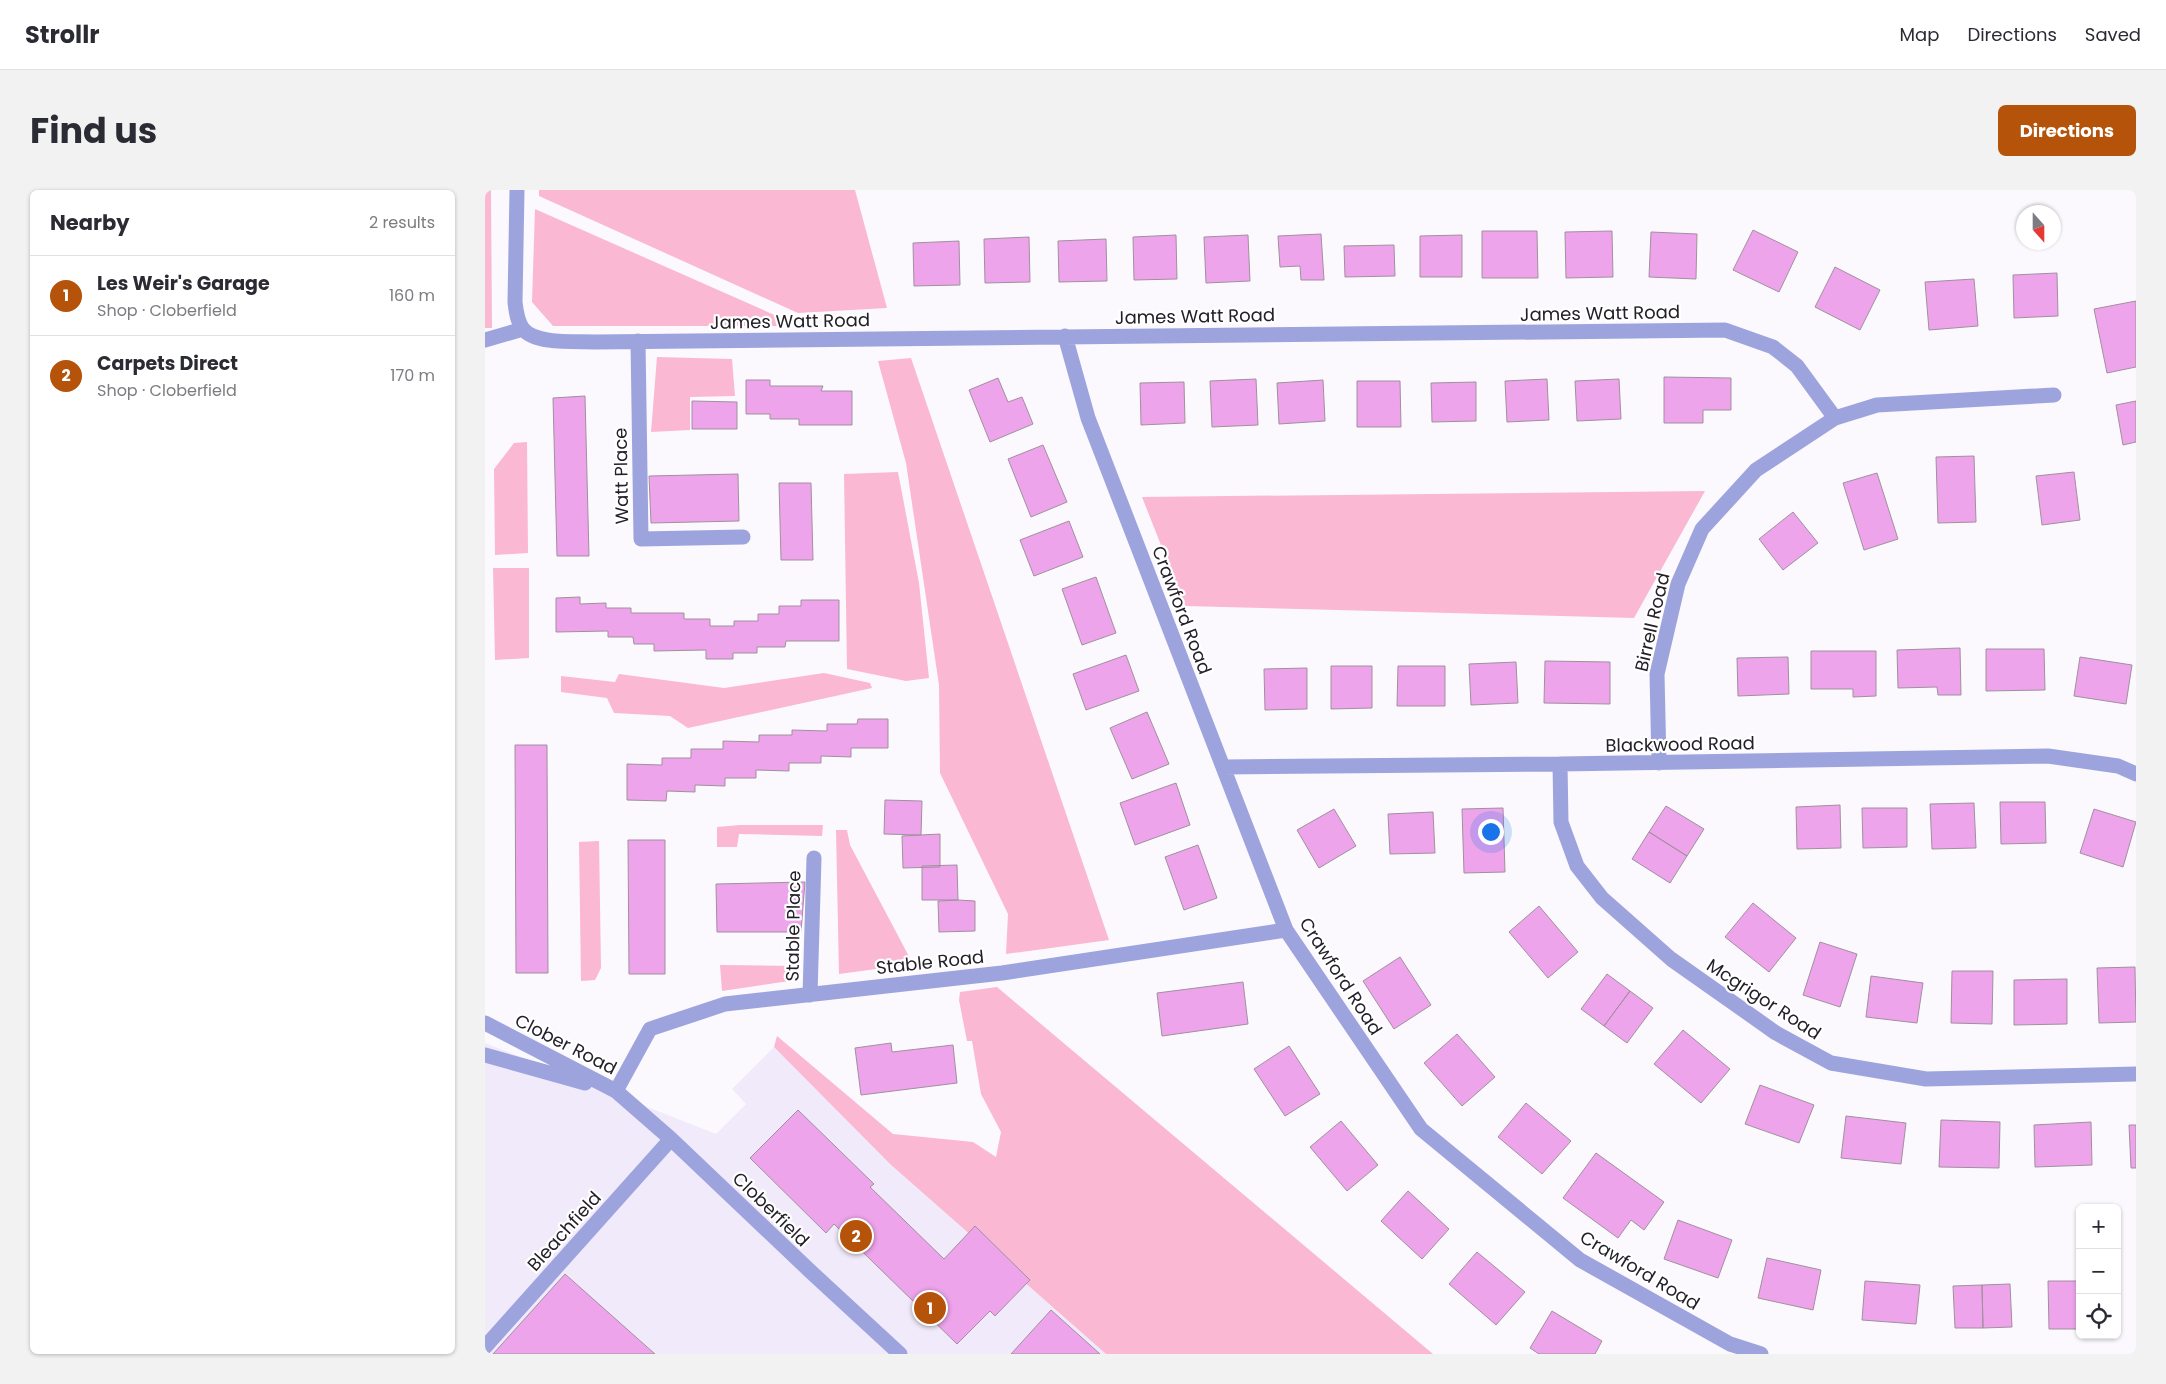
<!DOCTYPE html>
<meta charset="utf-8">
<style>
:root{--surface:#fff;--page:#f2f2f3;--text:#2b2b33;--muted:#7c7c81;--line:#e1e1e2;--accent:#b45309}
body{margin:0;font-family:Poppins,sans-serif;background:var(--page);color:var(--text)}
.controls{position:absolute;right:15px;bottom:15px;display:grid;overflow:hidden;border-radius:8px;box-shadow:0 1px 4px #0004}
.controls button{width:45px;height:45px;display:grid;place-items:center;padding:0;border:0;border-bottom:1px solid var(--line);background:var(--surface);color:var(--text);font:25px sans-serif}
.compass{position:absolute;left:1531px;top:15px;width:45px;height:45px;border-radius:50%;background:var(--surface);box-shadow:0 1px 4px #0004;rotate:159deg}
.you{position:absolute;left:1005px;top:641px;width:18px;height:18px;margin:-12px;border:4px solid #fff;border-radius:50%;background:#1a73e8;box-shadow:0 0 0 8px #1a73e833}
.badge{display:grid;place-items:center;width:32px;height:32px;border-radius:50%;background:var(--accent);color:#fff;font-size:16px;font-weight:700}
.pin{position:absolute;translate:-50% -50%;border:2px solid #fff;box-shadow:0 1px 5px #0006}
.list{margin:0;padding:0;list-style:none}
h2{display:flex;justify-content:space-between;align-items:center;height:65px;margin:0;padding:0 20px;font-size:21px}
h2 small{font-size:16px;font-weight:400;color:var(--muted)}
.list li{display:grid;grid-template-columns:32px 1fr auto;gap:15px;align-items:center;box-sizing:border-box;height:80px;padding:0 20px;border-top:1px solid var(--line)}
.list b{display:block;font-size:19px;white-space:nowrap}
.list p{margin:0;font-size:16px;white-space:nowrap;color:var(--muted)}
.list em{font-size:16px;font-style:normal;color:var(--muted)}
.icon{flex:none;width:28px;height:28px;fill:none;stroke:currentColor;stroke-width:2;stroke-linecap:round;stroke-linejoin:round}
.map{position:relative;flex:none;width:1651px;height:1164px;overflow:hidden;border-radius:8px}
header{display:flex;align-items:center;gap:30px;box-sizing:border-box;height:70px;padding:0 25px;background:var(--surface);border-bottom:1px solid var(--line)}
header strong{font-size:24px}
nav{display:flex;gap:28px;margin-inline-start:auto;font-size:18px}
.intro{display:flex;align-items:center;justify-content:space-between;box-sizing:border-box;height:120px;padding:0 30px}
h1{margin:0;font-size:35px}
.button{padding:12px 22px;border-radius:8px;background:var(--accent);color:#fff;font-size:18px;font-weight:700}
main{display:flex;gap:30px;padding:0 30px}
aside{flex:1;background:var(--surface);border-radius:8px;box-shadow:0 1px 4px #0004}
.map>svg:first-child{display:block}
.built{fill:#f1eafb}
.green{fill:#fab8d2}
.building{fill:#eda4ea;stroke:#a0909f}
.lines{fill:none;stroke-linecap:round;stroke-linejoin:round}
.minor{stroke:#9da4dd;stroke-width:15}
.labels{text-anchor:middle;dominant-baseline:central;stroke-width:4.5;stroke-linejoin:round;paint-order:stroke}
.street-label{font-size:18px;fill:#232028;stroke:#fff}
</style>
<header>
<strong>Strollr</strong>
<nav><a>Map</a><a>Directions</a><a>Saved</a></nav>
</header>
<div class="intro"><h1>Find us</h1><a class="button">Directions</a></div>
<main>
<aside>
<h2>Nearby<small>2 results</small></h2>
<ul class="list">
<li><span class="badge">1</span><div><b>Les Weir's Garage</b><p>Shop · Cloberfield</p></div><em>160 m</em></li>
<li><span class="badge">2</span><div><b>Carpets Direct</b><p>Shop · Cloberfield</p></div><em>170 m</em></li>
</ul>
</aside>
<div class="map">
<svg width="1651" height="1164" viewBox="0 0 1651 1164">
<rect width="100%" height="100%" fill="#fbf9fd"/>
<!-- built -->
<path class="built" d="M 0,853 L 231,944 L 261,914 L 247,899 L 289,857 L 405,974 L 621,1164 L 0,1164 Z"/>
<!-- green -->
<path class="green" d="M 0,0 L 6,0 L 7,138 L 0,138 Z
M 54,0 L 370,0 L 402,118 L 313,123 L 54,6 Z
M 50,19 L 294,127 L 293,136 L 68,136 L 47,112 Z
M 172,167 L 247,169 L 250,206 L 205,207 L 205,240 L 166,242 Z
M 426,168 L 624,750 L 521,764 L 523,724 L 455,583 L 454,495 L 421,273 L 393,171 Z
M 42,252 L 43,363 L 10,365 L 9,279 L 29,253 Z
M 413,282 L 434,393 L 444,488 L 421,491 L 362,479 L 359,284 Z
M 1220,301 L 1149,428 L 700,416 L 657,307 Z
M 8,378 L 44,378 L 44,468 L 10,470 Z
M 339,483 L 385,493 L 387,498 L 203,538 L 185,526 L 129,523 L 122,508 L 76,502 L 76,486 L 130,492 L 134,484 L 239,498 Z
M 255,635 L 338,635 L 337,646 L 254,644 L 252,657 L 232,657 L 232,637 Z
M 351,640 L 362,640 L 365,655 L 428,774 L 354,784 Z
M 114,651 L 116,778 L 110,790 L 96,791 L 94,652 Z
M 235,775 L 309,776 L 311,790 L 237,801 Z
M 512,797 L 948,1164 L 621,1164 L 405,974 L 289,857 L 292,846 L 408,944 L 488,952 L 511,967 L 516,942 L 496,904 L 487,851 L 482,851 L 474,810 L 475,802 Z"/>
<!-- building -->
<path class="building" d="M 1268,40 L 1313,62 L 1294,102 L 1248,80 Z
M 997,41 L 1052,41 L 1053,88 L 997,88 Z
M 1127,41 L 1128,87 L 1081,88 L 1080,42 Z
M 1166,42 L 1212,44 L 1211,89 L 1164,87 Z
M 836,44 L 839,90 L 816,90 L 815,76 L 795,77 L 793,46 Z
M 691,45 L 692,89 L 649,90 L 648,47 Z
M 763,45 L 765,91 L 721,93 L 719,47 Z
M 977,45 L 977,87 L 935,87 L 935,46 Z
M 544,47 L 545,92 L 500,93 L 499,49 Z
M 621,49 L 622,91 L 574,92 L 573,51 Z
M 474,51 L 475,95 L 429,96 L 428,53 Z
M 909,55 L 910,86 L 860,87 L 859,56 Z
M 1350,77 L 1395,100 L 1375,140 L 1330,117 Z
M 1572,83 L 1573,126 L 1529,128 L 1528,85 Z
M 1489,89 L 1493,136 L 1444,140 L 1440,92 Z
M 1651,111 L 1651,177 L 1622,183 L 1609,119 Z
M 1179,187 L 1246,188 L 1246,220 L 1218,220 L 1218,233 L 1179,233 Z
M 513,188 L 523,212 L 537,207 L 548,234 L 505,252 L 484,200 Z
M 771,189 L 773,235 L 727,237 L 725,191 Z
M 1062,189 L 1064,230 L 1022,232 L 1020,191 Z
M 1134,189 L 1136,229 L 1092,231 L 1090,191 Z
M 261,190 L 285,190 L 285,196 L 338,196 L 336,201 L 367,201 L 367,235 L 314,235 L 314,229 L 285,229 L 285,224 L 261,224 Z
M 838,190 L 840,231 L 794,234 L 792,193 Z
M 872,191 L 915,191 L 916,237 L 872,237 Z
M 699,192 L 700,233 L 656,235 L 655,193 Z
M 991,192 L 991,231 L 947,232 L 946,193 Z
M 100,206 L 104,366 L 72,366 L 68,208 Z
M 207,211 L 252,212 L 252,239 L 207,239 Z
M 1651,211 L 1651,252 L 1638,255 L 1631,215 Z
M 558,255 L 582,312 L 546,327 L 523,269 Z
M 1489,266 L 1491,332 L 1453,333 L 1451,267 Z
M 1589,282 L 1595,330 L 1557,335 L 1551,286 Z
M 1392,283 L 1413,349 L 1379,360 L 1358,293 Z
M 253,284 L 254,331 L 166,333 L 164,286 Z
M 294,293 L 326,293 L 328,370 L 296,370 Z
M 1308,322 L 1333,353 L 1298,380 L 1274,349 Z
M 584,331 L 598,367 L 549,386 L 535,350 Z
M 611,387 L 631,443 L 597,455 L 577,399 Z
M 95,407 L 95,414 L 121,413 L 121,418 L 146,418 L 146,423 L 199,423 L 199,429 L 225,429 L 225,436 L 249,436 L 249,431 L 273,431 L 273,424 L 294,424 L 294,416 L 316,416 L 316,410 L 354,410 L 354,451 L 301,451 L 300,457 L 272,457 L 272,463 L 248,463 L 248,469 L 221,469 L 221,460 L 169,461 L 169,454 L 149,454 L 148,447 L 123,447 L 123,441 L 71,442 L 71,408 Z
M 1475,458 L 1476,505 L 1453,505 L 1452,497 L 1413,498 L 1412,460 Z
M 1501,459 L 1559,459 L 1560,500 L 1501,501 Z
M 1326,461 L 1391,461 L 1391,506 L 1368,507 L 1368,499 L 1326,499 Z
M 641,465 L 654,501 L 601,520 L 588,484 Z
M 1303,467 L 1304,504 L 1253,506 L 1252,468 Z
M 1595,467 L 1647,475 L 1641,514 L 1589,506 Z
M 1060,471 L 1125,472 L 1125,514 L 1059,513 Z
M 1031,472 L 1033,513 L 986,515 L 984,474 Z
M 846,476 L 887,476 L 887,518 L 846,519 Z
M 913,476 L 960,476 L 960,516 L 912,516 Z
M 822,478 L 822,519 L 780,520 L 779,479 Z
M 662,522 L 684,574 L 647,589 L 625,538 Z
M 373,529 L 403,529 L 403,558 L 366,558 L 366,567 L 336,566 L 336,573 L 304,573 L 304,581 L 271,580 L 271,588 L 240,588 L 240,596 L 210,595 L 210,602 L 182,601 L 181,611 L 142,610 L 142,574 L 177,575 L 177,568 L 206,568 L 206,559 L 238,559 L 238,551 L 274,552 L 274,545 L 307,545 L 307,540 L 342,541 L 342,534 L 372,534 Z
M 30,555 L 62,555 L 63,783 L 31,783 Z
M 691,593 L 705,635 L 650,655 L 635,613 Z
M 400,610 L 437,611 L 436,645 L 399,644 Z
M 1515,612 L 1560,612 L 1561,653 L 1516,654 Z
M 1489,613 L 1491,658 L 1447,659 L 1445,614 Z
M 1355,615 L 1356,658 L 1312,659 L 1311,617 Z
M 1181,616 L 1219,639 L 1202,666 L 1164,642 Z
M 1018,618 L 1020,682 L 979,683 L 977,619 Z
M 1377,618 L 1422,618 L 1422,657 L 1378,658 Z
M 849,619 L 871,656 L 834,678 L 812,640 Z
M 1609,619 L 1651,632 L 1638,677 L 1595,663 Z
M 948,622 L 950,663 L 905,664 L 903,624 Z
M 1164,642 L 1202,666 L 1185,693 L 1147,669 Z
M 455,644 L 455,677 L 418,678 L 417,646 Z
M 143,650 L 180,650 L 180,784 L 144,784 Z
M 713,655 L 732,708 L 699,720 L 680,667 Z
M 472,675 L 473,710 L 437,710 L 437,676 Z
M 320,692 L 316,742 L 232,742 L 231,694 Z
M 473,710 L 490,711 L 490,741 L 454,742 L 453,711 Z
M 1268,713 L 1311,748 L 1284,782 L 1240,747 Z
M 1054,716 L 1093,762 L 1063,788 L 1024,742 Z
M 1335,752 L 1372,764 L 1355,817 L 1318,805 Z
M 915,767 L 946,815 L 909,839 L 878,791 Z
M 1650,777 L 1651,832 L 1614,833 L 1612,778 Z
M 1467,781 L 1508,781 L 1507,834 L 1466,833 Z
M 1122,784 L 1145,801 L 1119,836 L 1096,819 Z
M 1386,786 L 1438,793 L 1432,833 L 1381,827 Z
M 1582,789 L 1582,834 L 1529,835 L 1529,790 Z
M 758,792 L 763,834 L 677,846 L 672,803 Z
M 1145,801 L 1168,818 L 1142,853 L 1119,836 Z
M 1198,840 L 1245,879 L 1216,913 L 1169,874 Z
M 972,844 L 1010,887 L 977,916 L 939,873 Z
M 406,853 L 407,862 L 468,855 L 472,893 L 376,905 L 370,858 Z
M 804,856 L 835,904 L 800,926 L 769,879 Z
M 1275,895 L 1329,915 L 1314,953 L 1260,934 Z
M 1041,913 L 1086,951 L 1057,984 L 1013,947 Z
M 313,920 L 389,994 L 385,997 L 459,1069 L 490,1036 L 545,1090 L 510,1126 L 505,1121 L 472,1154 L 349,1034 L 341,1043 L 265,968 Z
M 1361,926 L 1421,933 L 1416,974 L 1356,968 Z
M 1456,930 L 1515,932 L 1514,978 L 1454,977 Z
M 856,931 L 893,975 L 862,1001 L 825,957 Z
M 1606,932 L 1607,975 L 1550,977 L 1549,935 Z
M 1644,935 L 1651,935 L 1651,978 L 1646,978 Z
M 1111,963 L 1179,1012 L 1159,1040 L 1146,1030 L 1133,1048 L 1078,1008 Z
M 923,1001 L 964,1039 L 937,1069 L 896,1031 Z
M 1193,1030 L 1247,1050 L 1233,1088 L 1179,1069 Z
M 992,1062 L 1040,1102 L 1011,1135 L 964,1094 Z
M 1282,1068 L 1336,1080 L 1328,1120 L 1273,1108 Z
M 80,1084 L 170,1164 L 8,1164 Z
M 1380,1091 L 1435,1095 L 1431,1134 L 1377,1130 Z
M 1563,1091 L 1595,1091 L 1595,1139 L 1564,1139 Z
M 1525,1094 L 1527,1137 L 1498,1138 L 1497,1095 Z
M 1497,1095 L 1498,1138 L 1470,1138 L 1468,1096 Z
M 566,1120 L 615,1164 L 526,1164 Z
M 1067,1121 L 1117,1151 L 1110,1164 L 1054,1164 L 1045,1158 Z"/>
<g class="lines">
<!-- minor -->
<path class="minor" d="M 32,0 L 30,112 C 31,121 32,131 38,139 C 51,155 91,151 111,152 L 1240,140 L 1288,157 L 1312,176 L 1350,228
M 580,146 L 603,228 L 801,740 L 936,939 L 1095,1070 L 1245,1154 L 1276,1164
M 0,150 L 38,139
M 153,151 L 156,349 L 258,347
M 1174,573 L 1172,484 L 1193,394 L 1217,339 L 1271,280 L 1350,228 L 1392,215 L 1569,205
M 1075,574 L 1076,632 L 1092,676 L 1117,708 L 1186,769 L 1291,843 L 1346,873 L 1441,889 L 1651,884
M 738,577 L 1075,574 L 1563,566 L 1633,576 L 1651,584
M 325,805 L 329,668
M 0,833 L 131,901 L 186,949 L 325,1081 L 415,1164
M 0,865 L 100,893
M 131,901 L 165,839 L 240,814 L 517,783 L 801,740
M 0,1157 L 186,949"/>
</g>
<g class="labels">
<!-- street labels -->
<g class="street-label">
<text transform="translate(1115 123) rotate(-1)">James Watt Road</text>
<text transform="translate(710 126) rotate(-1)">James Watt Road</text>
<text transform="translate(305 131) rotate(-1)">James Watt Road</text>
<text transform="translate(136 286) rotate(-91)">Watt Place</text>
<text transform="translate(697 420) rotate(69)">Crawford Road</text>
<text transform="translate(1167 432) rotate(-77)">Birrell Road</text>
<text transform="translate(1195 554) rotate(-1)">Blackwood Road</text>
<text transform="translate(308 736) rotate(-89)">Stable Place</text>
<text transform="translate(445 772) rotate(-6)">Stable Road</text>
<text transform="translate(856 786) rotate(57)">Crawford Road</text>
<text transform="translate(1279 809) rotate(33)">Mcgrigor Road</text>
<text transform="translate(81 854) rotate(27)">Clober Road</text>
<text transform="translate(286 1019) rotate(44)">Cloberfield</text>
<text transform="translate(79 1041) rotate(-48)">Bleachfield</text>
<text transform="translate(1155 1080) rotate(31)">Crawford Road</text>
</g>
</g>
</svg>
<div class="controls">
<button>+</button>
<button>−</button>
<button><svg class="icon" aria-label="locate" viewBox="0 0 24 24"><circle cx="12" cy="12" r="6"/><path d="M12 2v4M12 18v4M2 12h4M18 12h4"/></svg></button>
</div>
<svg class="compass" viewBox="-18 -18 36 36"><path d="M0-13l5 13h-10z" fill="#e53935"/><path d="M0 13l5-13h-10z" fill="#7c7c81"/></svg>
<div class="you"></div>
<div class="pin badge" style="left:445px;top:1118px">1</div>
<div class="pin badge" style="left:371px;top:1046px">2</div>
</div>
</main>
